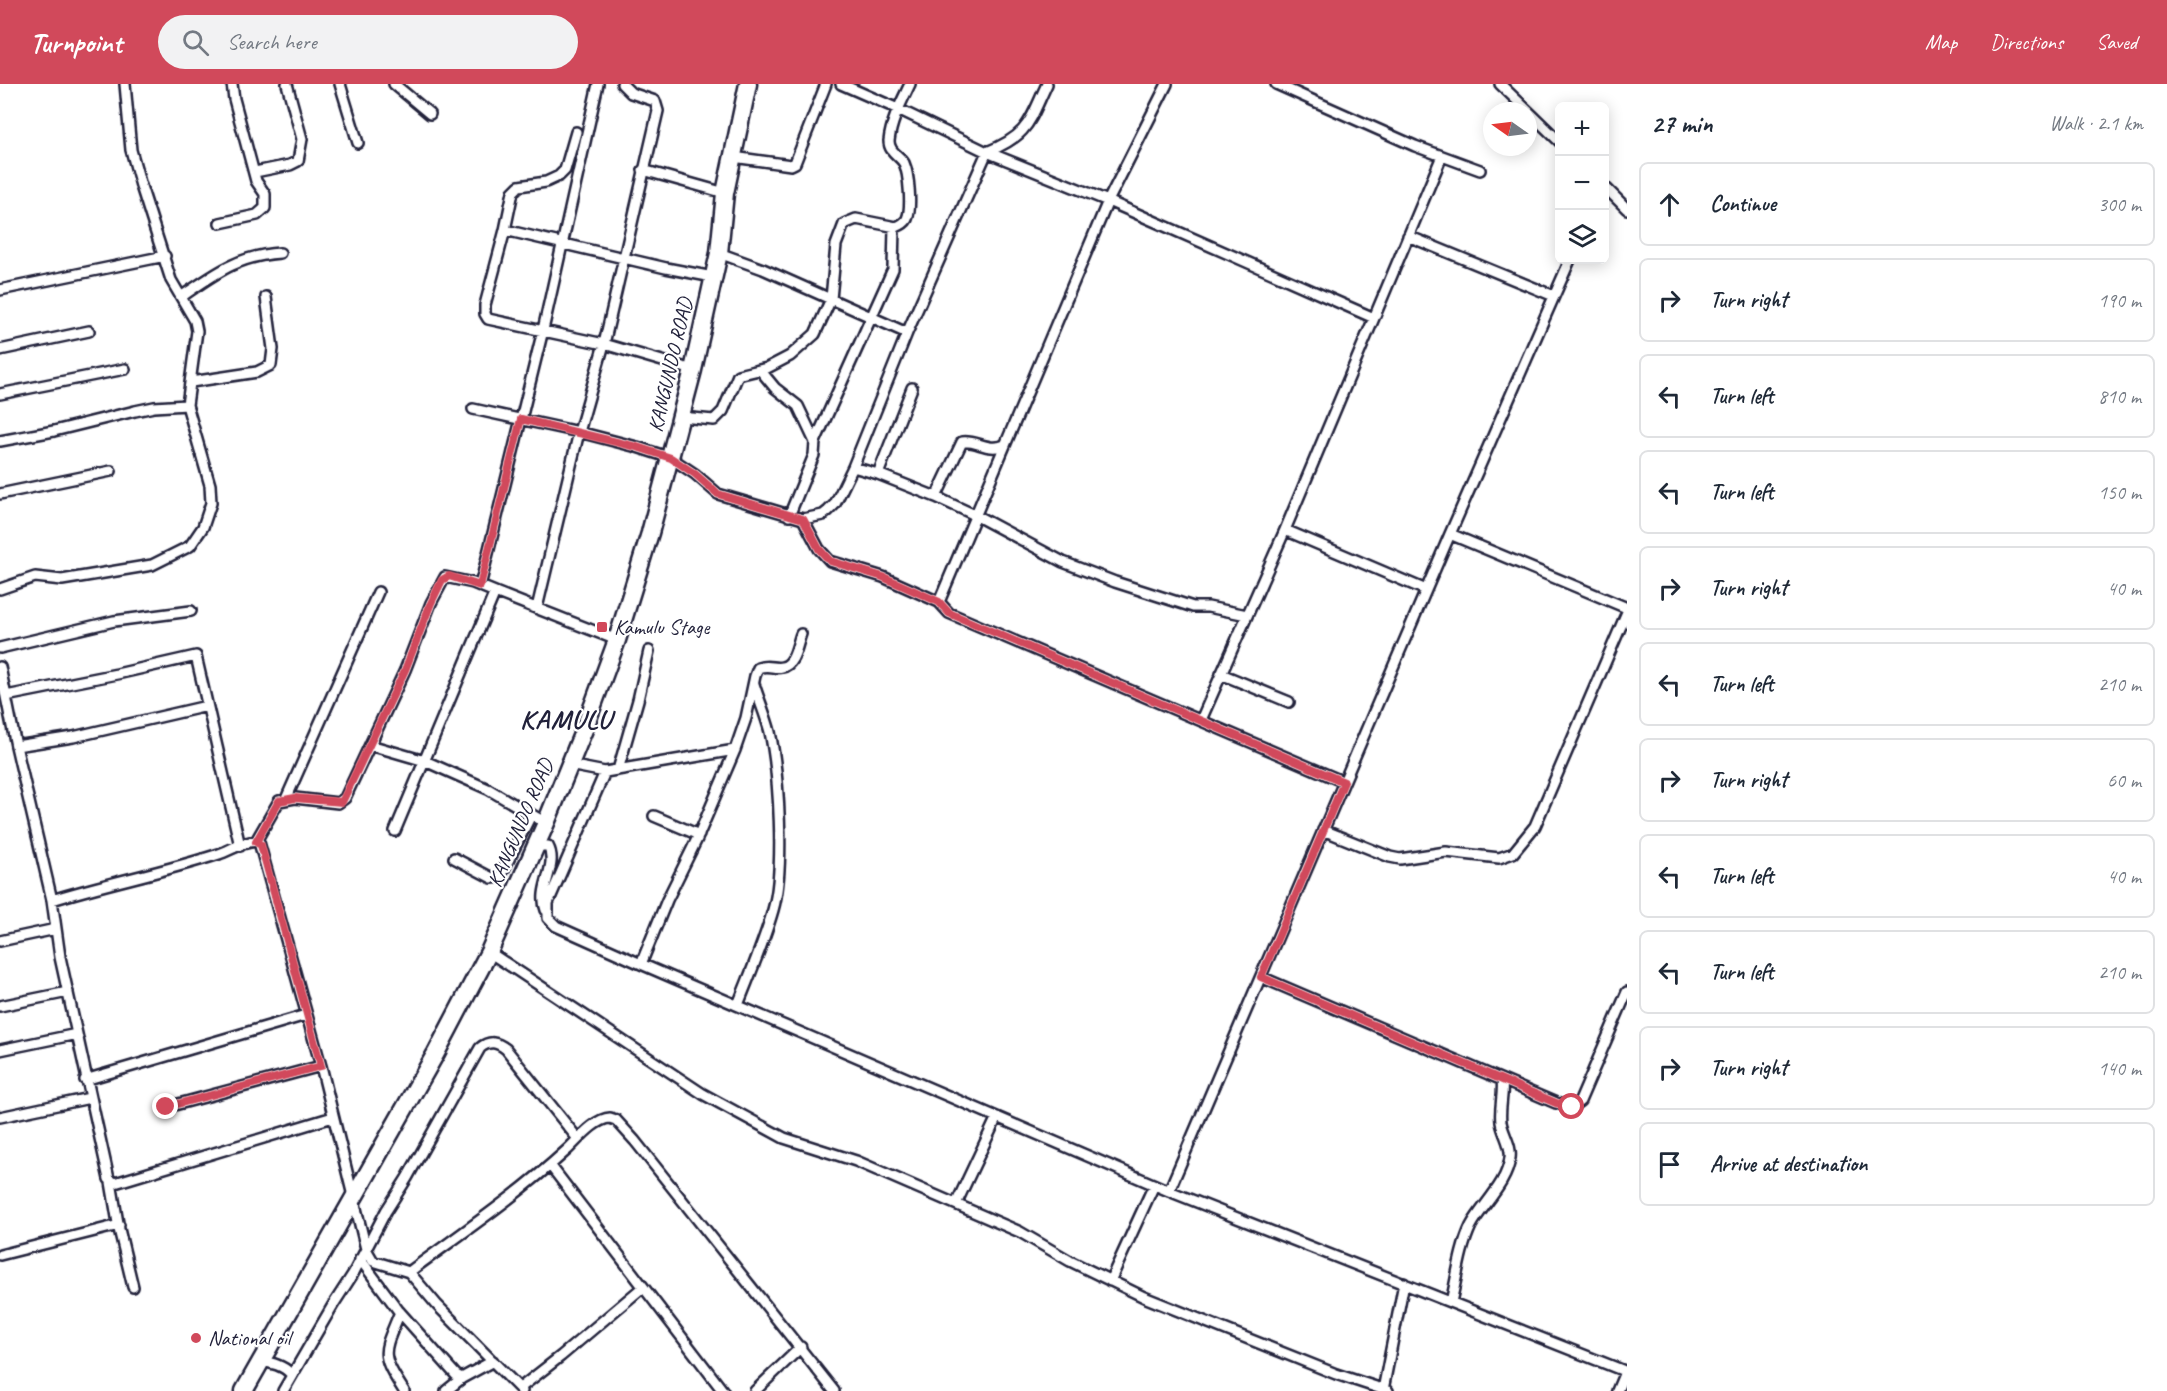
<!DOCTYPE html>
<meta charset="utf-8">
<style>
:root{--surface:#fff;--page:#f2f2f3;--text:#1f2937;--muted:#747a83;--line:#e0e1e3;--accent:#d1495b}
body{margin:0;font-family:Caveat,sans-serif;background:var(--page);color:var(--text)}
.controls{position:absolute;right:18px;top:18px;display:grid;overflow:hidden;border-radius:9px;box-shadow:0 3px 15px #0003}
.controls button{width:54px;height:54px;display:grid;place-items:center;padding:0;border:0;border-bottom:2px solid var(--line);background:var(--surface);color:var(--text);font:30px sans-serif}
.compass{position:absolute;left:1483px;top:18px;width:54px;height:54px;border-radius:50%;background:var(--surface);box-shadow:0 3px 15px #0003;rotate:284deg}
.stop{position:absolute;width:18px;height:18px;margin:-14px;border:4px solid #d1495b;border-radius:50%;background:#fff}
.stop.end{background:#d1495b;border-color:#fff;box-shadow:0 2px 6px #0008}
.list{margin:0;padding:0;list-style:none}
h2{display:flex;justify-content:space-between;align-items:center;height:78px;margin:0;padding:0 24px;font-size:26px}
h2 small{font-size:20px;font-weight:400;color:var(--muted)}
.list li{display:grid;grid-template-columns:39px 1fr auto;gap:18px;align-items:center;box-sizing:border-box;height:84px;margin:0 12px 12px;padding:0 12px;border:2px solid var(--line);border-radius:9px}
.list b{display:block;font-size:22px;white-space:nowrap}
.list em{font-size:20px;font-style:normal;color:var(--muted)}
.icon{flex:none;width:33px;height:33px;fill:none;stroke:currentColor;stroke-width:2;stroke-linecap:round;stroke-linejoin:round}
.map{position:relative;flex:none;width:1627px;height:1307px;overflow:hidden}
header{display:flex;align-items:center;gap:36px;box-sizing:border-box;height:84px;padding:0 30px;background:var(--accent);color:#fff}
header strong{font-size:28px}
nav{display:flex;gap:33px;margin-inline-start:auto;font-size:21px}
.search{width:420px;height:54px;background:var(--page);display:flex;align-items:center;gap:15px;box-sizing:border-box;padding:0 21px;border-radius:33px;color:var(--muted);font-size:22px}
main{display:flex}
aside{flex:1;background:var(--surface)}
.map>svg:first-child{display:block}
.lines{fill:none;stroke-linecap:round;stroke-linejoin:round}
.street-casing{stroke:#22223b;stroke-width:14}
.highway-casing{stroke:#22223b;stroke-width:21}
.street{stroke:#fff;stroke-width:9}
.highway{stroke:#fff;stroke-width:16}
.route{stroke:#d1495b;stroke-width:8}
.poi-dot{fill:#d1495b;stroke:#fff;stroke-width:2}
.labels{text-anchor:middle;dominant-baseline:central;stroke-width:4.5;stroke-linejoin:round;paint-order:stroke}
.street-label{font-size:21px;fill:#22223b;stroke:#fff}
.poi-label{font-size:21px;fill:#22223b;stroke:#fff;text-anchor:start}
.district-label{font-size:27px;font-weight:bold;letter-spacing:1.5px;fill:#22223b;stroke:#fff}
</style>
<header>
<strong>Turnpoint</strong>
<div class="search"><svg class="icon" aria-label="search" viewBox="0 0 24 24"><circle cx="10" cy="10" r="6"/><path d="M15 15l6 6"/></svg>Search here</div>
<nav><a>Map</a><a>Directions</a><a>Saved</a></nav>
</header>
<main>
<div class="map">
<svg width="1627" height="1307" viewBox="0 0 1627 1307">
<rect width="100%" height="100%" fill="#fff"/>
<filter id="ink" filterUnits="userSpaceOnUse"><feTurbulence type="fractalNoise" baseFrequency=".0167" numOctaves="2"/><feDisplacementMap in="SourceGraphic" scale="12" xChannelSelector="R" yChannelSelector="G"/><feConvolveMatrix kernelMatrix="1 2 1 2 8 2 1 2 1" color-interpolation-filters="sRGB"/></filter>
<g filter="url(#ink)">
<g class="lines">
<!-- street casing -->
<g class="street-casing">
<path id="street" d="M 340,0 L 358,59
M 394,0 L 430,30
M 841,0 L 898,25 L 987,68 L 1108,117 L 1374,234
M 1167,0 L 1108,117 L 939,518 L 949,529 L 1344,698
M 1276,0 L 1415,62 L 1480,86
M 1500,0 L 1528,27
M 1528,27 L 1560,58
M 576,48 L 565,86 L 559,92 L 546,98 L 519,102 L 513,108 L 505,146 L 485,221 L 485,230 L 488,235 L 604,260 L 693,286
M 733,73 L 791,81 L 795,79 L 826,0
M 643,86 L 725,109
M 255,88 L 290,81 L 298,77 L 302,55 L 287,0
M 1604,102 L 1627,125
M 220,139 L 257,131 L 265,124 L 265,110 L 256,97 L 234,15 L 232,0
M 505,146 L 666,184 L 713,193
M 1408,152 L 1554,212
M 719,169 L 763,185 L 907,249
M 0,206 L 165,172
M 181,213 C 215,190 237,172 280,169
M 0,266 L 89,247
M 761,287 L 775,304 L 798,322 L 815,358 L 814,371 L 789,432
M 191,298 L 257,288 L 271,281 L 273,265 L 266,213
M 0,310 L 125,285
M 473,325 L 579,348 L 637,363 L 671,374 L 695,390 L 718,410 L 803,435 L 823,431 L 828,427 L 835,420 L 853,383 L 878,390 L 936,413 L 975,431 L 1063,478 L 1115,498 L 1193,523 L 1208,523 L 1247,531
M 681,333 L 714,336 L 723,327 L 738,291 L 767,284 L 790,272 L 815,250 L 831,215 L 836,161 L 844,140 L 856,135 L 896,143 C 901,141 905,139 907,135 C 912,124 909,90 904,79 C 899,71 889,68 889,57 C 891,37 902,17 910,0
M 0,357 L 54,347 L 135,327 L 154,323 L 187,321
M 815,358 L 893,185 L 894,143
M 853,383 L 907,249 L 987,68 C 1029,51 1029,38 1047,0
M 878,390 L 912,304
M 0,410 L 111,387
M 936,413 L 962,358 C 978,356 987,368 1005,361
M 803,435 L 819,465 L 830,477 L 883,493 L 939,518
M 1285,446 L 1426,506
M 1450,450 L 1627,524
M 480,502 L 543,246 L 598,0
M 0,505 L 35,493 L 62,496 L 152,481 L 190,462 L 203,443 L 211,419 L 210,401 L 187,321 L 197,247 L 195,237 L 171,196 L 141,102 L 131,66 L 125,0
M 537,524 L 579,348 L 604,260 L 658,27 L 655,17 L 631,9 L 622,0
M 0,564 L 114,537 L 191,527
M 0,583 L 16,662 L 52,816 L 60,873 L 109,1095 L 115,1099 L 333,1033
M 1221,590 L 1289,618
M 6,612 L 117,590 L 196,572 L 240,762
M 1201,636 L 1285,446 L 1442,72
M 370,661 L 425,677 L 488,705 L 546,739
M 16,662 L 73,653 L 207,622
M 569,681 L 605,688 L 548,819 L 548,834 L 556,842 L 641,880 L 1169,1107 L 1627,1288
M 618,686 L 638,616 L 649,567
M 605,688 L 735,666
M 286,715 L 378,508
M 654,732 L 699,751
M 1323,746 L 1390,773 L 1400,775 L 1446,768 L 1499,774 L 1513,769 L 1535,742 L 1627,528
M 395,747 L 495,508 L 617,556
M 256,757 L 279,717 L 295,714 L 338,719 L 345,714 L 405,586 L 431,519 L 445,493 L 473,499 L 495,508
M 536,762 L 548,762 C 559,782 537,804 546,826
M 454,774 L 492,794 L 500,793 L 531,731
M 52,816 C 107,799 164,788 219,770 C 231,766 247,755 259,758 L 321,982 L 366,1165 L 373,1177 L 409,1188 L 437,1221 L 522,1307
M 0,857 L 56,845
M 489,868 L 703,1010 L 784,1054 L 856,1077 L 1020,1148 L 1070,1177 L 1144,1213 L 1336,1290 L 1388,1307
M 641,880 L 667,816 L 697,755 L 735,666 L 746,634 L 755,592 L 758,584 C 769,580 773,585 782,583 C 795,581 797,560 801,550
M 1261,893 L 1556,1019 L 1572,1023 L 1580,1017 L 1627,908
M 738,921 C 750,890 764,858 773,826 C 785,785 779,691 770,648 C 766,632 759,616 754,600
M 0,922 L 68,908
M 0,966 L 77,950
M 85,996 L 306,931
M 167,1023 L 321,982
M 0,1033 L 90,1014
M 550,1081 L 723,1307
M 111,1098 L 119,1145 L 133,1203
M 1169,1107 L 1450,450 L 1570,176
M 956,1120 L 997,1033
M 0,1171 L 119,1141
M 360,1175 L 398,1226 L 456,1291 L 462,1294 L 493,1277
M 409,1188 C 462,1149 518,1111 567,1066 C 578,1056 594,1035 610,1034 L 616,1036 L 635,1057 L 834,1307
M 1110,1197 L 1154,1101
M 1451,1218 C 1457,1193 1460,1165 1471,1142 C 1483,1120 1507,1100 1510,1074 C 1512,1062 1503,1050 1501,1038 C 1499,1024 1504,1010 1502,996
M 400,1228 C 383,1270 379,1268 404,1307
M 260,1277 C 272,1279 283,1281 291,1290
M 520,1304 L 561,1272 L 643,1203
M 1383,1306 L 1404,1199
M 283,1307 L 333,1221 L 353,1190 L 386,1127 L 407,1094 L 480,964 C 490,956 497,958 506,965 L 578,1055
M 446,1307 L 462,1294
M 755,1307 L 801,1263
M 1617,1307 L 1625,1288"/>
</g>
<!-- highway casing -->
<g class="highway-casing">
<path id="highway" d="M 244,1307 L 436,969 L 489,868 L 546,739 L 585,643 L 617,556 L 650,449 L 693,286 L 719,169 L 725,109 L 748,0"/>
</g>
<!-- street -->
<use href="#street" class="street"/>
<!-- highway -->
<use href="#highway" class="highway"/>
</g>
</g>
<g class="lines" filter="url(#ink)">
<!-- route -->
<path class="route" d="M 166,1023 L 321,982 L 261,761 L 256,758 L 279,717 L 295,714 L 342,718 L 405,586 L 431,519 L 442,496 L 449,492 L 480,502 L 521,335 L 637,363 L 671,374 L 695,390 L 718,410 L 803,435 L 819,465 L 830,477 L 883,493 L 939,518 L 949,529 L 1344,698 L 1261,893 L 1556,1019 L 1572,1023"/>
</g>
<!-- markers -->
<g class="poi-dot">
<rect x="596" y="537" width="12" height="12" rx="3"/>
<circle cx="196" cy="1254" r="6"/>
</g>
<g class="labels">
<!-- street labels -->
<g class="street-label">
<text transform="translate(670 281) rotate(-77)">KANGUNDO ROAD</text>
<text transform="translate(520 739) rotate(-67)">KANGUNDO ROAD</text>
</g>
<!-- poi labels -->
<g class="poi-label">
<text x="614" y="543">Kamulu Stage</text>
<text x="208" y="1254">National oil</text>
</g>
<!-- district labels -->
<g class="district-label">
<text x="566" y="635">KAMULU</text>
</g>
</g>
</svg>
<div class="controls">
<button>+</button>
<button>−</button>
<button><svg class="icon" aria-label="layers" viewBox="0 0 24 24"><path d="M12 4l9 5-9 5-9-5zM3 14l9 5 9-5"/></svg></button>
</div>
<svg class="compass" viewBox="-18 -18 36 36"><path d="M0-13l5 13h-10z" fill="#e53935"/><path d="M0 13l5-13h-10z" fill="#747a83"/></svg>
<div class="stop" style="left:1572px;top:1023px"></div>
<div class="stop end" style="left:166px;top:1023px"></div>
</div>
<aside>
<h2>27 min<small>Walk · 2.1 km</small></h2>
<ul class="list">
<li><svg class="icon" aria-label="ahead" viewBox="0 0 24 24"><path d="M12 20V5M6 11l6-6 6 6"/></svg><div><b>Continue</b></div><em>300 m</em></li>
<li><svg class="icon" aria-label="right" viewBox="0 0 24 24"><path d="M7 20v-9h11M14 6l5 5-5 5"/></svg><div><b>Turn right</b></div><em>190 m</em></li>
<li><svg class="icon" aria-label="left" viewBox="0 0 24 24"><path d="M17 20v-9H6M10 6l-5 5 5 5"/></svg><div><b>Turn left</b></div><em>810 m</em></li>
<li><svg class="icon" aria-label="left" viewBox="0 0 24 24"><path d="M17 20v-9H6M10 6l-5 5 5 5"/></svg><div><b>Turn left</b></div><em>150 m</em></li>
<li><svg class="icon" aria-label="right" viewBox="0 0 24 24"><path d="M7 20v-9h11M14 6l5 5-5 5"/></svg><div><b>Turn right</b></div><em>40 m</em></li>
<li><svg class="icon" aria-label="left" viewBox="0 0 24 24"><path d="M17 20v-9H6M10 6l-5 5 5 5"/></svg><div><b>Turn left</b></div><em>210 m</em></li>
<li><svg class="icon" aria-label="right" viewBox="0 0 24 24"><path d="M7 20v-9h11M14 6l5 5-5 5"/></svg><div><b>Turn right</b></div><em>60 m</em></li>
<li><svg class="icon" aria-label="left" viewBox="0 0 24 24"><path d="M17 20v-9H6M10 6l-5 5 5 5"/></svg><div><b>Turn left</b></div><em>40 m</em></li>
<li><svg class="icon" aria-label="left" viewBox="0 0 24 24"><path d="M17 20v-9H6M10 6l-5 5 5 5"/></svg><div><b>Turn left</b></div><em>210 m</em></li>
<li><svg class="icon" aria-label="right" viewBox="0 0 24 24"><path d="M7 20v-9h11M14 6l5 5-5 5"/></svg><div><b>Turn right</b></div><em>140 m</em></li>
<li><svg class="icon" aria-label="arrive" viewBox="0 0 24 24"><path d="M6 21V4h12l-3 4 3 4H6"/></svg><div><b>Arrive at destination</b></div></li>
</ul>
</aside>
</main>
